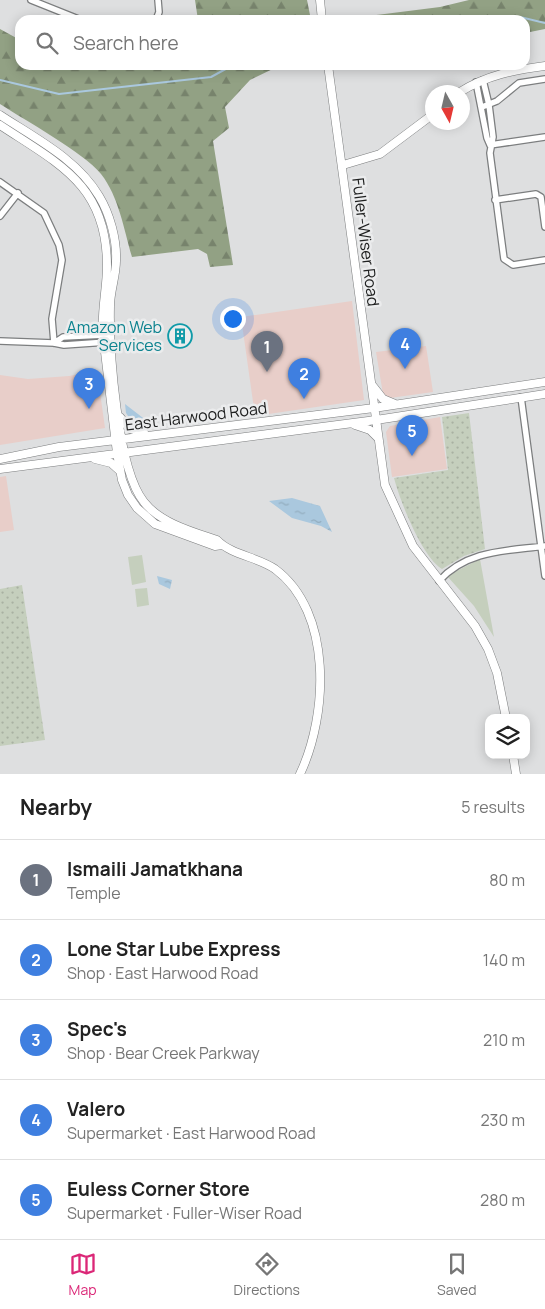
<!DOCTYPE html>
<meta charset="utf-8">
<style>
:root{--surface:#fff;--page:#f2f2f2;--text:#222;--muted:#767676;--line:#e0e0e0;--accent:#db2777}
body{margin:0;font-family:Manrope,sans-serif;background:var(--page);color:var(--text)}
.controls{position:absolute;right:15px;bottom:15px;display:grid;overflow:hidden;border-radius:10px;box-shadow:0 2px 12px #0003}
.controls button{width:45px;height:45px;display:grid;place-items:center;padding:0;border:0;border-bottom:1px solid var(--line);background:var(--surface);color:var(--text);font:25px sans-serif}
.compass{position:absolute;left:425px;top:85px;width:45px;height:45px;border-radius:50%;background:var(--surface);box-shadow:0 2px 12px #0003;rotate:172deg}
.you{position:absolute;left:232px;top:318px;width:18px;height:18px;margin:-12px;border:4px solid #fff;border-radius:50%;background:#1a73e8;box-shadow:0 0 0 8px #1a73e833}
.badge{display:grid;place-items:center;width:32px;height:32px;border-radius:50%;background:var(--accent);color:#fff;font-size:16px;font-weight:700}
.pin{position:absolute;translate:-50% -41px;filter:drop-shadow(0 1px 2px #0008)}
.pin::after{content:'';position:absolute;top:26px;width:18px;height:15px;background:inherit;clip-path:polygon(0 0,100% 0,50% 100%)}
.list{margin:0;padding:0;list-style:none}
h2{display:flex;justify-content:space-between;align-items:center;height:65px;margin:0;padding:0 20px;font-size:21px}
h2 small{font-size:16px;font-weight:400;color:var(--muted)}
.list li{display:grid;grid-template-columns:32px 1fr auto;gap:15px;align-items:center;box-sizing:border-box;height:80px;padding:0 20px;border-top:1px solid var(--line)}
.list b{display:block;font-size:19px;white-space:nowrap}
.list p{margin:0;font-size:16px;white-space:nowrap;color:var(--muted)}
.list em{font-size:16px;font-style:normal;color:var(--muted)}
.icon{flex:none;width:28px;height:28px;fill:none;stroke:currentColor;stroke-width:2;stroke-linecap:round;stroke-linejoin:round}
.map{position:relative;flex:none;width:545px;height:774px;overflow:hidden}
.search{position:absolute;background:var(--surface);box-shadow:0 2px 12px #0003;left:15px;right:15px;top:15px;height:55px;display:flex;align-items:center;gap:12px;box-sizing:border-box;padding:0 18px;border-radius:15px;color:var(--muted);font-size:19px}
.sheet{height:465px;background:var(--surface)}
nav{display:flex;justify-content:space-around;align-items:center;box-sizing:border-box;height:70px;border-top:1px solid var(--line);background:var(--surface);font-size:14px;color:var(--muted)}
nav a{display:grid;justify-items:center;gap:2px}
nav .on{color:var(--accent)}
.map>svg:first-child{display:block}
.commercial{fill:#e8cec9}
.grass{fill:url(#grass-dots)}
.forest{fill:url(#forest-firs)}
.park{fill:#c5cfbd}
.water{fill:url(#water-ripples)}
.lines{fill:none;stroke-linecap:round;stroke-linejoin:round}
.stream{stroke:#aac8de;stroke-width:2}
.street-casing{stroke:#7c7e7f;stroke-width:8}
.secondary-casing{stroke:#7c7e7f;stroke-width:9}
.street{stroke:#fff;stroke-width:5.5}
.secondary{stroke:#fff;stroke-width:8}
.labels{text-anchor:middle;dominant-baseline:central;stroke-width:5;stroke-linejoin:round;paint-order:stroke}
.street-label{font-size:16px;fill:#202121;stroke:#ebeced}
.culture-label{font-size:16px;fill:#0d838f;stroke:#ebeced;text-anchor:end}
</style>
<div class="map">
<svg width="545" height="774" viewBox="0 0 545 774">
<defs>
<pattern id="grass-dots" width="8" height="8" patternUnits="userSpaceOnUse" patternTransform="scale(1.25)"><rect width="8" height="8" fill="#c5cfbd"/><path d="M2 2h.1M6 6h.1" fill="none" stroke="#a9b1a2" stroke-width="1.8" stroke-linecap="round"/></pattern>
<pattern id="forest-firs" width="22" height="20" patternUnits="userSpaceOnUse" patternTransform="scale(1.25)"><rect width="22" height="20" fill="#92a184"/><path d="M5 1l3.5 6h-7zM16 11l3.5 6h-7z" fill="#77836c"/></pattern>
<pattern id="water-ripples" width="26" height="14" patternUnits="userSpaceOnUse" patternTransform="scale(1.25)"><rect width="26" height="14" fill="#aac8de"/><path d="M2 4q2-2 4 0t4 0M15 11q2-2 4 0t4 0" fill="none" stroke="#92acbe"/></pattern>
</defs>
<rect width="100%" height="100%" fill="#dedfe0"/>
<!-- commercial -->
<path class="commercial" d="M 352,301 L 364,400 L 255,416 L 241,317 Z
M 426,346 L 433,392 L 390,398 L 383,394 L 376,352 Z
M 97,371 L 105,428 L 0,445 L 0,375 L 28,379 L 69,376 Z
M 440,417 L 447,469 L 392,477 L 386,432 L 390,426 Z
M 6,476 L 14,530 L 0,532 L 0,477 Z"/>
<!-- grass -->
<path class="grass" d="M 469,413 L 485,549 L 464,556 L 442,569 C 422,557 400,501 394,478 L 448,470 L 442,417 Z
M 22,585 L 45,740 L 0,746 L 0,589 Z"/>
<!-- forest -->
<path class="forest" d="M 195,0 L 307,0 L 311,20 L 198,20 Z
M 469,0 L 545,0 L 545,29 L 525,33 L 525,20 L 337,20 L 440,7 Z
M 0,29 L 20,40 L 20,65 L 281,65 L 250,80 L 225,107 L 229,128 L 213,141 L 233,265 L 210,267 L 207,254 L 198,249 L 132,257 C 124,230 119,197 101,174 C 83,152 26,121 0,104 Z"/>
<!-- park -->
<path class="park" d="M 142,555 L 146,582 L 132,585 L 128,557 Z
M 480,559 L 494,637 L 474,606 L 447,576 Z
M 147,588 L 149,605 L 137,607 L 135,589 Z"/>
<!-- water -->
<path class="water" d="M 125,404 L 147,421 L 132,422 L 126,413 Z
M 292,498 L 320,506 L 332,532 L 321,526 L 292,518 L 269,501 Z
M 157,576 L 172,580 L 170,589 L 159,584 Z"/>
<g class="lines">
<!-- stream -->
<path class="stream" d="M 513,20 L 520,17 L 545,23
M 0,80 L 59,94 L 211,77 L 233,65"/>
<!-- street casing -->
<g class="street-casing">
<path id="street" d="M 31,0 L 81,20
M 156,20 L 159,12 L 158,0
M 483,80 L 489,105 L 493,137 L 490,153 L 504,259 L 513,265 L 545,260
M 476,82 L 487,138 L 490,145
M 482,107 L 497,101 L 519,83 L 545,79
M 490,145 L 545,137
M 0,182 L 44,213 L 59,245 L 62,260 L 52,319 L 54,343
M 495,200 L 536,194 L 541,197 L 545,227
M 0,216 L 18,193
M 0,341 L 54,343 L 64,345 L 107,342
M 54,343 L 63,337 L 105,335
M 521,397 L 545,576
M 439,581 C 467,550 506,551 545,546"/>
</g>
<!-- secondary casing -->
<g class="secondary-casing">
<path id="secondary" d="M 320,0 L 322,20
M 328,65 L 385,485 L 413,546 L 475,626 L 488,649 L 497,673 L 506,718
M 460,92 C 487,75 514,70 545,66
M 0,115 C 35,138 77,159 99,196 C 110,214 117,240 116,261 C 116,276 110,291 110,306 C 109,350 117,469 144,502 C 160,523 193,532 217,540 C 231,555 258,557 275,569 C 333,612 328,715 300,774
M 0,125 C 59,164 107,185 107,266 C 107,289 101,311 103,335 L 117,453 L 122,480 L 128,495 L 137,508 L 155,524 L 215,546 L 222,545
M 343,165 L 380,154 L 432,115
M 372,385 L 383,399 L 395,404
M 120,417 L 130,429 L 144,433
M 355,425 L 370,430 L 378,438
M 0,459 L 59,447 L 374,408 L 545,382
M 95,459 L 111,463 L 120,471
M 0,469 L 376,420 L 545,394
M 513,755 L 516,774"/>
</g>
<!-- street -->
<use href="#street" class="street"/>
<!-- secondary -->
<use href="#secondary" class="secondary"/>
</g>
<!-- icons -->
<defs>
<g id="building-ring" transform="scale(1.25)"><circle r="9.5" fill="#ebeced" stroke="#0f9aa8" stroke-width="1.5"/><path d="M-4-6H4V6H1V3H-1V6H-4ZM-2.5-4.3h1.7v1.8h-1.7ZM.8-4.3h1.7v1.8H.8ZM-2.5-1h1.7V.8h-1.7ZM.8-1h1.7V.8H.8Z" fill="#0f9aa8"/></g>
</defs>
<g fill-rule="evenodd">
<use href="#building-ring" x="180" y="336"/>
</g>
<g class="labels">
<!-- street labels -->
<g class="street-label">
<text transform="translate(366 242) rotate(83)">Fuller-Wiser Road</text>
<text transform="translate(196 416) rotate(-7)">East Harwood Road</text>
</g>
<!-- culture labels -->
<g class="culture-label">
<text x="162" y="327">Amazon Web<tspan x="162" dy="18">Services</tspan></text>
</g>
</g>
</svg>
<div class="controls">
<button><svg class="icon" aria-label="layers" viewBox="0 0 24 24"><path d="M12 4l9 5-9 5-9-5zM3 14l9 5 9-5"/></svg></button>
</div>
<svg class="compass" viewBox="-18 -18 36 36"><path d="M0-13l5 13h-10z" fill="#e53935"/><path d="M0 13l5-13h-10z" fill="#767676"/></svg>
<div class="you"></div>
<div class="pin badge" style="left:267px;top:372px;background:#6b7280">1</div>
<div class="pin badge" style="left:304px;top:399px;background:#3f7fe0">2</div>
<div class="pin badge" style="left:89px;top:409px;background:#3f7fe0">3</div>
<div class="pin badge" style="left:405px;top:369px;background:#3f7fe0">4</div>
<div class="pin badge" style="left:412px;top:456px;background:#3f7fe0">5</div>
<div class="search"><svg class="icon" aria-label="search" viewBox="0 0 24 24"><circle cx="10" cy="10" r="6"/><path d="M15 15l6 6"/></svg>Search here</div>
</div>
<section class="sheet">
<h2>Nearby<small>5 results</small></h2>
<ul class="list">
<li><span class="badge" style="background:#6b7280">1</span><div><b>Ismaili Jamatkhana</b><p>Temple</p></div><em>80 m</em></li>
<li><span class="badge" style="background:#3f7fe0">2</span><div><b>Lone Star Lube Express</b><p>Shop · East Harwood Road</p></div><em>140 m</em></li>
<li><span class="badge" style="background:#3f7fe0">3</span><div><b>Spec's</b><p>Shop · Bear Creek Parkway</p></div><em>210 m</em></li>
<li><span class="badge" style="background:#3f7fe0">4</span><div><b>Valero</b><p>Supermarket · East Harwood Road</p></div><em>230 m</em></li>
<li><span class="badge" style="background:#3f7fe0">5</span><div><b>Euless Corner Store</b><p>Supermarket · Fuller-Wiser Road</p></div><em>280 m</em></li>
</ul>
</section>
<nav>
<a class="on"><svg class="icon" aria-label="map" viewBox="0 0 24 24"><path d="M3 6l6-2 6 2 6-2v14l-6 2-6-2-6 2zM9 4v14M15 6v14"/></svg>Map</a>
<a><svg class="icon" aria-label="directions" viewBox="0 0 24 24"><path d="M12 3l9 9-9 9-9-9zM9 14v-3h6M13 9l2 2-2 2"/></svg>Directions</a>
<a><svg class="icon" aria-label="saved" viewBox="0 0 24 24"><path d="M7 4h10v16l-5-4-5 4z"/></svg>Saved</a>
</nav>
